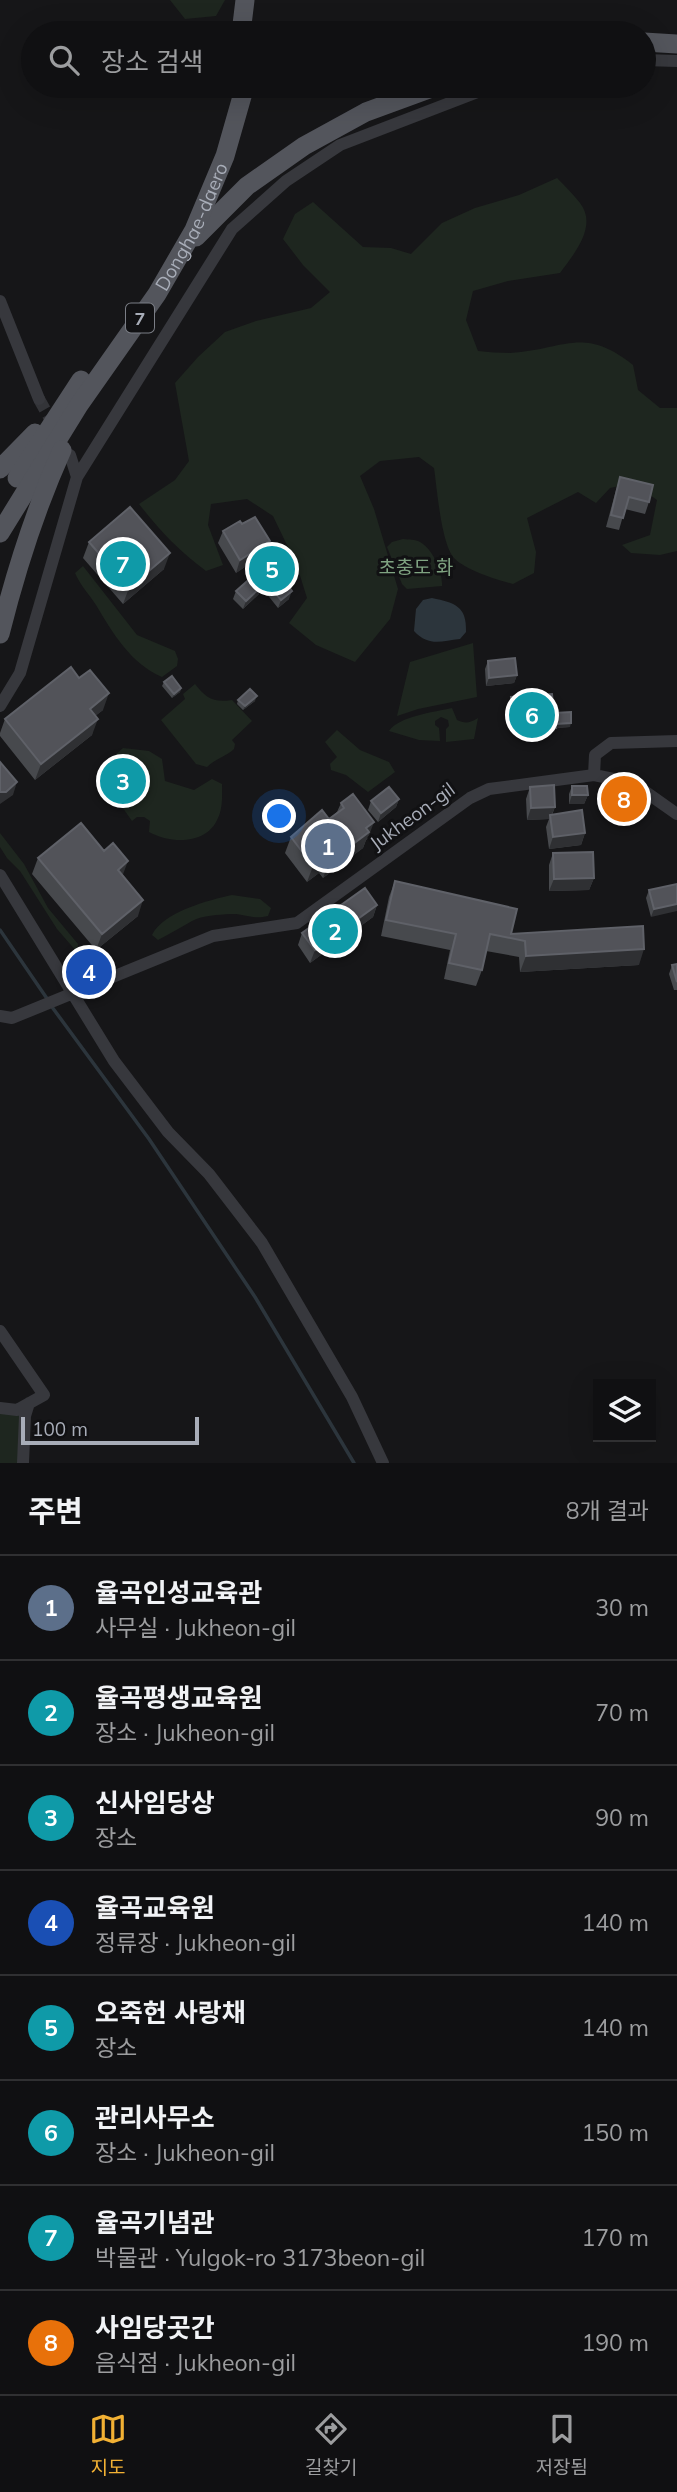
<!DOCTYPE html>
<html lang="ko">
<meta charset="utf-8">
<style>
:root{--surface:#101012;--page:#19191b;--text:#f1f3f6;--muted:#9c9d9f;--line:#303032;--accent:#f2b134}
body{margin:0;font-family:Mulish,"Noto Sans KR",sans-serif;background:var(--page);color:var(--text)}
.controls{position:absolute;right:21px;bottom:21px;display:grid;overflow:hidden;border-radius:0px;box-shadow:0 7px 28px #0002}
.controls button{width:63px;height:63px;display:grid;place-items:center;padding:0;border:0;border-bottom:2px solid var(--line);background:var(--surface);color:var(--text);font:35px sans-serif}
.scale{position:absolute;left:21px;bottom:18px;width:178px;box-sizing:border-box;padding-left:7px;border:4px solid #a8adb8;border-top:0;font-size:19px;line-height:24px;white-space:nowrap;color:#a8adb8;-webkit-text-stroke:5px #111113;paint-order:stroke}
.you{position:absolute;left:280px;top:817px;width:24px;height:24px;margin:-18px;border:5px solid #fff;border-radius:50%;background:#1a73e8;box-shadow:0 0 0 10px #1a73e833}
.badge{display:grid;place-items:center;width:46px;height:46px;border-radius:50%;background:var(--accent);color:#fff;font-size:23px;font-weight:700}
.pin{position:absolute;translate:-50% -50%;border:4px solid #fff;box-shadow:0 2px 7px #0006}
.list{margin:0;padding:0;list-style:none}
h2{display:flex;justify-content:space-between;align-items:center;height:91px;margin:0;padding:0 28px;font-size:30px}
h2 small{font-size:23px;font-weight:400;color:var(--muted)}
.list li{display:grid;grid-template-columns:46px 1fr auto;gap:21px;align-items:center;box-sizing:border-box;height:105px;padding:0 28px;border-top:2px solid var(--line)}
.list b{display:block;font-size:26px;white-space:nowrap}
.list p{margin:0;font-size:23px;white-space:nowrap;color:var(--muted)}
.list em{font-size:23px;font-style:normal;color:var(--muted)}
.icon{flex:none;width:38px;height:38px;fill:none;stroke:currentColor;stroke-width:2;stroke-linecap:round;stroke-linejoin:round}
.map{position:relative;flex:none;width:677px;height:1463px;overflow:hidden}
.search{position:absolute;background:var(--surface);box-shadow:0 7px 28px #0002;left:21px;right:21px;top:21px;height:77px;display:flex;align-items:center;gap:18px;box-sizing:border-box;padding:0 24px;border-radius:38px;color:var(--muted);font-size:26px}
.sheet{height:931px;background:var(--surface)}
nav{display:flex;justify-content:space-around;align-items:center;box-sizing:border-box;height:98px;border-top:2px solid var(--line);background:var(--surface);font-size:19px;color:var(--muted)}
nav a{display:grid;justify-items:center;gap:4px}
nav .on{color:var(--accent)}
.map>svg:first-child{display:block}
.green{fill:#1e261f}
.water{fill:#2c353c}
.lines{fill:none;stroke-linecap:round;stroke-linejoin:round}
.stream{stroke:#2c353c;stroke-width:3.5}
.minor-tunnel{stroke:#333438;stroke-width:12;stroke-dasharray:12 6;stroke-linecap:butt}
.minor{stroke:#37383d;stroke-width:12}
.primary{stroke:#53555c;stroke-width:19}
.wall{fill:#47494d}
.shaded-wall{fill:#2f3033}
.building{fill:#525359;stroke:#5f6168;stroke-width:2}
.labels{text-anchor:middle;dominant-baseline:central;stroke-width:6;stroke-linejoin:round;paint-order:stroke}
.shield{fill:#111113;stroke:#7b7e86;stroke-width:2}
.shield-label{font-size:18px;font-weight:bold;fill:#a8adb8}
.street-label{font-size:19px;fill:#a8adb8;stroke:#111113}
.park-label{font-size:19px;fill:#7fa381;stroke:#111113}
</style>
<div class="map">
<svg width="677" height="1463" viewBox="0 0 677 1463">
<rect width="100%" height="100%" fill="#161618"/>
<!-- green -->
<path class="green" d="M 170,0 L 225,0 L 216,16 L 185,19 Z
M 557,178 C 565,186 573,194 580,203 C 598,226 574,254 560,273 L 508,281 L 473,291 L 466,320 L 478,351 C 488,352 500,353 510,353 C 564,350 583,325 633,365 L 638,390 L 660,408 L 677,408 L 677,551 L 660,555 L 631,553 L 622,545 L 650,535 L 657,500 L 633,483 L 610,488 L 596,503 L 578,492 L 527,518 L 536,552 L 534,573 L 513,584 C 498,580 465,570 454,558 C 441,543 437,488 434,468 L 419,457 L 380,461 L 360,476 L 374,509 L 398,589 L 390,619 L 355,662 L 316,645 L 289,623 L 307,598 L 297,566 L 273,516 L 247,499 L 211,504 L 208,525 L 223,565 L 206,571 C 179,551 159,530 139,504 L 175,480 L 189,461 L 175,383 L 198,357 L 225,332 L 256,321 L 311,308 L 330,292 L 303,265 L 283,239 L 295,214 L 313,202 L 363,247 L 391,248 L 411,254 L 442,223 L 475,208 L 519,195 Z
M 403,539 C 409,540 415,539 420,542 C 433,549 443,573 442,586 L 407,589 L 402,584 L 387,547 L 392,542 Z
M 83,566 L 137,635 L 175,651 L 178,659 L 177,666 L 162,677 C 131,664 112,632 96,605 C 89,594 80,585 75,573 Z
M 473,643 L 477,697 L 418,709 L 397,716 L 410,662 Z
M 195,684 C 206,698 213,703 232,700 L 252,721 L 232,740 L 235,744 L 234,749 C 225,757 215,759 207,767 L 196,764 L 161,720 L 185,699 L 183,694 Z
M 452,708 L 457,720 C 465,724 470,723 478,718 L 474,739 L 446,742 L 446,729 L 449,726 L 448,720 L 441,717 L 435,721 L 435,725 L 439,728 L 440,741 L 419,740 L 389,731 C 399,716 435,712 452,708 Z
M 337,730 L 360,750 L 389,762 L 395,772 L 368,792 L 346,775 L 331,770 L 330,764 L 337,757 L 325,742 Z
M 123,748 L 149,751 L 162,759 L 165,781 L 194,790 L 212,779 L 222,784 C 222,795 223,807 218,818 C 207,845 171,844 149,832 L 150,821 L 144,817 L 137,817 L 132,821 L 120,804 L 128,802 C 135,784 123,779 107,778 L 105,764 Z
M 0,833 L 24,864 L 48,908 L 78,944 L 77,952 L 57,929 L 20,871 L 7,858 L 0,847 Z
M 232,895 L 260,899 L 271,908 L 268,916 C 251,920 245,913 230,914 C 218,915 203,915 192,921 C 181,927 170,934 158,940 L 152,935 C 163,912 209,900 232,895 Z
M 0,1412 L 19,1414 L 20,1463 L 0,1463 Z"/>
<!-- water -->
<path class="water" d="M 432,598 C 455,603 467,606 466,632 L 460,639 C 441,641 429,647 414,631 L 416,609 L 423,600 Z"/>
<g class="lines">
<!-- stream -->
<path class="stream" d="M 0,930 L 48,1000
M 52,1007 L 149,1139 L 255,1297 L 354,1463"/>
<!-- minor-tunnel -->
<path class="minor-tunnel" d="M 39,399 L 54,426"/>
<!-- minor -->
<path class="minor" d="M 644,60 L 677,61
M 0,301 L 39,399
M 70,455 L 77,477
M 0,706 L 20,673 L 77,477 L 232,229 L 286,181 L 340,145 L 483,90 L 506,86
M 594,775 L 595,755 L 611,743 L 677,741
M 0,875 L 114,1061 L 168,1132 L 209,1174 L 262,1243 L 352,1397 L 383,1463
M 0,1016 L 12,1018 L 213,936 L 297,923 L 470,798 L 489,789 L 594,775 L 633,783 L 677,814
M 0,1331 L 44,1395 L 17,1410 L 0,1408
M 23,1463 L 25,1416 L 29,1403"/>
<!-- primary -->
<g class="primary">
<path d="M 241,33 L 245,0"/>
<path d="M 644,42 L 677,44"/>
<path d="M 196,237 L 247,186 L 304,146 L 366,112 L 437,86"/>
<path d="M 0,469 L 35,433"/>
<path d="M 17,478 L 81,380"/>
<path id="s1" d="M 0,533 L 79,405 L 157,294 L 194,230 L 225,156 L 245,86"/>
<path d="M 0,634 C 16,570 35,510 62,450"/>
</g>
</g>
<!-- wall -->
<path class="wall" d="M 620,477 L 649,502 L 645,514 L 625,509 L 619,530 L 606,527 L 616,490 Z
M 223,531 L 265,553 L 236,573 L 218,543 Z
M 89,542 L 164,569 L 123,604 L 83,558 Z
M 269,585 L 289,599 L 278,608 L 266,593 Z
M 236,591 L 259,594 L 243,609 L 233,599 Z
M 488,661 L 517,675 L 514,683 L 486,686 L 485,669 Z
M 164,682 L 181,688 L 180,692 L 172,698 L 162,686 Z
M 511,697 L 554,713 L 570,727 L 555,728 L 554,732 L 535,734 L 534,728 L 512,730 L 510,701 Z
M 238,700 L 255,701 L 243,710 L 237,704 Z
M 103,710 L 95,716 L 92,735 L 35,780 L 0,736 L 0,733 L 5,719 Z
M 616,783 L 636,803 L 633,811 L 618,813 L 613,791 Z
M 572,786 L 588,795 L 584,804 L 569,804 L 569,794 Z
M 530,787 L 555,807 L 552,815 L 585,833 L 581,845 L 549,849 L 546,827 L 549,819 L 527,820 L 526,799 Z
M 399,799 L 396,807 L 378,822 L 368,810 L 371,801 Z
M 341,803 L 368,838 L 366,840 L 363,848 L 323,878 L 319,873 L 307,882 L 285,853 L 291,837 L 329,819 L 337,812 Z
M 553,853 L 594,878 L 589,890 L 549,891 L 549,865 Z
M 38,858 L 123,875 L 138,916 L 96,950 L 32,874 Z
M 395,881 L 511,934 L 639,965 L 520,972 L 519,957 L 486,951 L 482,970 L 476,986 L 444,979 L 450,950 L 381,936 L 389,897 Z
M 677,884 L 651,917 L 646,898 L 649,890 Z
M 377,905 L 373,917 L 310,963 L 298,945 L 302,933 Z
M 677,964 L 677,990 L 674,990 L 669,974 L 672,965 Z"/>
<!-- shaded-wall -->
<path class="shaded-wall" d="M 270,541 L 265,553 L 236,573 L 240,560 Z
M 170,553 L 164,569 L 123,604 L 129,588 Z
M 262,586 L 259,594 L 243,609 L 246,601 Z
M 292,591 L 289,599 L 278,608 L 281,600 Z
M 517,675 L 514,683 L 486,686 L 489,678 Z
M 181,688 L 180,692 L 172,698 L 174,694 Z
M 109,693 L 103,710 L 84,725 L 90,709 Z
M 257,696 L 255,701 L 243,710 L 245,706 Z
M 98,719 L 92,735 L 35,780 L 41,764 Z
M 571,723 L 570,727 L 555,728 L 554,732 L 535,734 L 536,730 L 555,724 Z
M 536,724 L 534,728 L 512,730 L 514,726 Z
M 17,782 L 13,795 L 0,804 L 0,792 Z
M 572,795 L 588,795 L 584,804 L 569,804 Z
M 399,799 L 396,807 L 378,822 L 381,813 Z
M 636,803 L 633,811 L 618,813 L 621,805 Z
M 555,807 L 550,818 L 550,815 L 549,819 L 527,820 L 531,808 Z
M 374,822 L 368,838 L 366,840 L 363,848 L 323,878 L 329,862 Z
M 585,833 L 581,845 L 549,849 L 553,837 Z
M 325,857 L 319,873 L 307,882 L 313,866 Z
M 128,861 L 122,877 L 118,870 Z
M 594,878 L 589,890 L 549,891 L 554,879 Z
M 143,900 L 138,916 L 96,950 L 102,934 Z
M 677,904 L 677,911 L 651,917 L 654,909 Z
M 377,905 L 373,917 L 310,963 L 315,950 Z
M 644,949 L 639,965 L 520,972 L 526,956 Z"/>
<!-- building -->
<path class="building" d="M 620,477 L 653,485 L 649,502 L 629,497 L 623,518 L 611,515 Z
M 130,507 L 170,553 L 129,588 L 89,542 Z
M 255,517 L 270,541 L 240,560 L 223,531 L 240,521 L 242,524 Z
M 253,576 L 262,586 L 246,601 L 236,591 Z
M 281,576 L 292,591 L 281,600 L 269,585 Z
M 515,658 L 517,675 L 489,678 L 488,661 Z
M 71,667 L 79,678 L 90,670 L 109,693 L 90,709 L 98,719 L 41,764 L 5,719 Z
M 172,676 L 181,688 L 174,694 L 164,682 Z
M 250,689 L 257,696 L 245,706 L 238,700 Z
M 552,694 L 554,713 L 571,712 L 571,723 L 555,724 L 556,728 L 536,730 L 536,724 L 514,726 L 511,697 Z
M 0,762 L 17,782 L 6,792 L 0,792 Z
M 616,783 L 632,783 L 636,803 L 621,805 Z
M 554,785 L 555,807 L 531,808 L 530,787 Z
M 572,786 L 587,786 L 588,795 L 572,795 Z
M 389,787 L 399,799 L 381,813 L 371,801 Z
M 353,794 L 374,822 L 366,828 L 369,832 L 329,862 L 325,857 L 313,866 L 291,837 L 322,810 L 329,819 L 344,808 L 341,803 Z
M 582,810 L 585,833 L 553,837 L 550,815 Z
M 81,823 L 104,851 L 113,843 L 128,861 L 118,870 L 143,900 L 102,934 L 38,858 Z
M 593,852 L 594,878 L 554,879 L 553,853 Z
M 395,881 L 517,909 L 511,934 L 643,926 L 644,949 L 526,956 L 525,941 L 490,934 L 482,970 L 449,963 L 456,934 L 386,920 Z
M 677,884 L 677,904 L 654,909 L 649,890 Z
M 365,888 L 377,905 L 315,950 L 302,933 Z
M 677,964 L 677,982 L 672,965 Z"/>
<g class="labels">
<!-- shield labels -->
<rect class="shield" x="126" y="303.5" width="28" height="29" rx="5"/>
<g class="shield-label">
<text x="140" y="318">7</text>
</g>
<!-- street labels -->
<g class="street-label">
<text stroke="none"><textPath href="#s1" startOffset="362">Donghae-daero</textPath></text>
<text transform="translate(412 816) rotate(-36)">Jukheon-gil</text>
</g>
<!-- park labels -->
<g class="park-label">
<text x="416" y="567">초충도 화</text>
</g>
</g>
</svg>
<div class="controls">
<button><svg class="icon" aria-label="layers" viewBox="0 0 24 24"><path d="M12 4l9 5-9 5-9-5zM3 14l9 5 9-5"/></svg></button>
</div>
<div class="scale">100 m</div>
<div class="you"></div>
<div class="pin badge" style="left:328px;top:846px;background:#5c6f8a">1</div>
<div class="pin badge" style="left:335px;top:931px;background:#0f9aa8">2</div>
<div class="pin badge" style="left:123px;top:781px;background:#0f9aa8">3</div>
<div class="pin badge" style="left:89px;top:972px;background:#1a4fb4">4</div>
<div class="pin badge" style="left:272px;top:569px;background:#0f9aa8">5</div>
<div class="pin badge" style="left:532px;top:715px;background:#0f9aa8">6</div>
<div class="pin badge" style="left:123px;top:564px;background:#0f9aa8">7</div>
<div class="pin badge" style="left:624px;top:799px;background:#e8710a">8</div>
<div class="search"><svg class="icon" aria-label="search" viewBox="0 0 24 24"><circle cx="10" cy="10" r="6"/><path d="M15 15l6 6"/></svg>장소 검색</div>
</div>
<section class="sheet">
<h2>주변<small>8개 결과</small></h2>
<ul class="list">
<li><span class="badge" style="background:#5c6f8a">1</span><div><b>율곡인성교육관</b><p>사무실 · Jukheon-gil</p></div><em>30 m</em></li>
<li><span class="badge" style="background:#0f9aa8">2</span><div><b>율곡평생교육원</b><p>장소 · Jukheon-gil</p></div><em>70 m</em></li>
<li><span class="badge" style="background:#0f9aa8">3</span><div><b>신사임당상</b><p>장소</p></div><em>90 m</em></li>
<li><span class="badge" style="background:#1a4fb4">4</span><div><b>율곡교육원</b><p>정류장 · Jukheon-gil</p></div><em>140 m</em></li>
<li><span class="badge" style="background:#0f9aa8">5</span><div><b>오죽헌 사랑채</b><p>장소</p></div><em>140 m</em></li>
<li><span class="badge" style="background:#0f9aa8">6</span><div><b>관리사무소</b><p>장소 · Jukheon-gil</p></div><em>150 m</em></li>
<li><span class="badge" style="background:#0f9aa8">7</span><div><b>율곡기념관</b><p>박물관 · Yulgok-ro 3173beon-gil</p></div><em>170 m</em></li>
<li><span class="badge" style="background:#e8710a">8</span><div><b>사임당곳간</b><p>음식점 · Jukheon-gil</p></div><em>190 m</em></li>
</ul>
</section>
<nav>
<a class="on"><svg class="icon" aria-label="map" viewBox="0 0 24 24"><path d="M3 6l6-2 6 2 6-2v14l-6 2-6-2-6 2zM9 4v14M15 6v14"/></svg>지도</a>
<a><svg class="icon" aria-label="directions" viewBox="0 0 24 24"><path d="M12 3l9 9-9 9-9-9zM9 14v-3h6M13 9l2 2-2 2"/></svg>길찾기</a>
<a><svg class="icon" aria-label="saved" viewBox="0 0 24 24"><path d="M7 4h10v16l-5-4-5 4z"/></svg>저장됨</a>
</nav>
